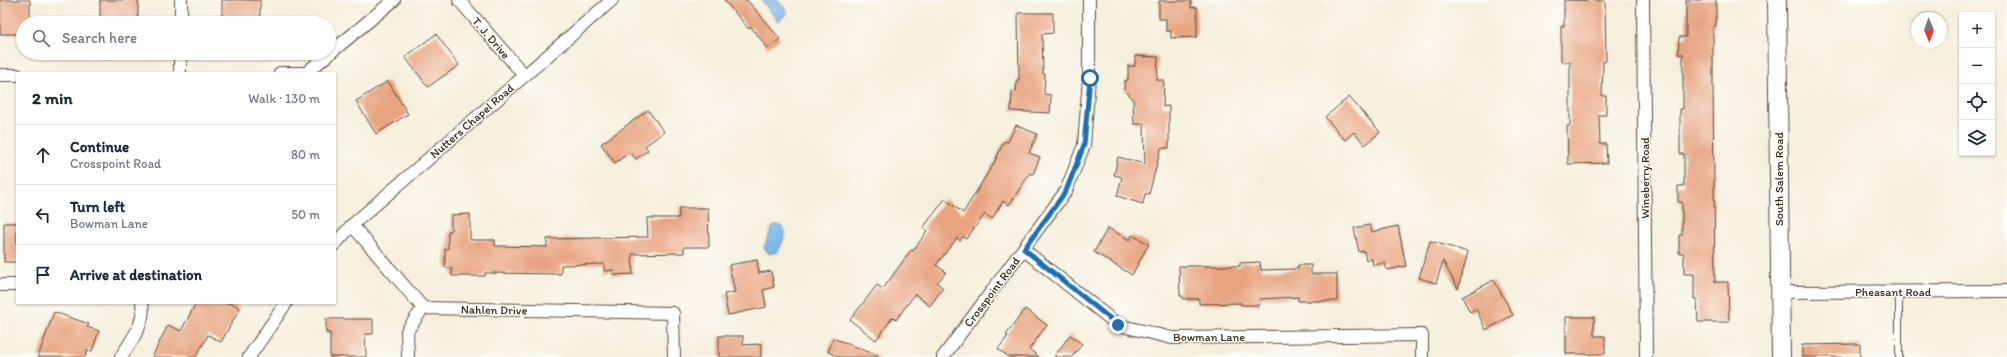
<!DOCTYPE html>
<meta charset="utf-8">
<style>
:root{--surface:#fff;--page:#f6f6f7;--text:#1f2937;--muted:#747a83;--line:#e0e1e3}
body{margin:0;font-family:Itim,sans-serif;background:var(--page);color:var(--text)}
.controls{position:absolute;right:12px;top:12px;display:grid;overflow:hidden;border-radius:0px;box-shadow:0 1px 3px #0004}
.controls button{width:36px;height:36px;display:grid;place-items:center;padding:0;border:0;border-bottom:1px solid var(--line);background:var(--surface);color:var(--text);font:20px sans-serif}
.compass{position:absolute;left:1911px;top:12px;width:36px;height:36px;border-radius:50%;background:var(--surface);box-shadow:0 1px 3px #0004;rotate:178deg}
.stop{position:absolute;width:12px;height:12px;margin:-9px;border:3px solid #1f6fb2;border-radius:50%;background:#fff}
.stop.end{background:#1f6fb2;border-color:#fff;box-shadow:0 1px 4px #0008}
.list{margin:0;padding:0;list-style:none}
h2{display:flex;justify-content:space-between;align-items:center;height:52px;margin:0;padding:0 16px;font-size:17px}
h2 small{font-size:13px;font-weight:400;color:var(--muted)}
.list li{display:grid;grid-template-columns:26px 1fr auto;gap:12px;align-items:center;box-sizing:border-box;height:60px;padding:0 16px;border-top:1px solid var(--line)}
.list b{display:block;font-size:15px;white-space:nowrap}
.list p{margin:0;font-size:13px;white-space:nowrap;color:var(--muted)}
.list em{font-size:13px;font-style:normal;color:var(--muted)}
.icon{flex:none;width:22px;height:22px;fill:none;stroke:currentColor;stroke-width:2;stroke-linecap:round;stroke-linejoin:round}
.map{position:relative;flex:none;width:2007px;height:357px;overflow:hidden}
.search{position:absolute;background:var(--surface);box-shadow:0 1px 3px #0004;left:16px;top:16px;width:320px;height:44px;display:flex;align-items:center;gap:10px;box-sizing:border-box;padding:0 14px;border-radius:22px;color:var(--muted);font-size:15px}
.panel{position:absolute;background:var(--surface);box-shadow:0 1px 3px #0004;left:16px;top:72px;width:320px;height:232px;border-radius:0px}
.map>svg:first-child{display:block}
.water{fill:#7cb7ee;stroke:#5c7086}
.building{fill:#e8a481}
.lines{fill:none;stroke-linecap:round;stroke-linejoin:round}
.lane-casing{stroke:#57483a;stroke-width:8}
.street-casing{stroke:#57483a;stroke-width:14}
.secondary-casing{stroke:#57483a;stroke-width:20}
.lane{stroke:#fff;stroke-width:6}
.street{stroke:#fff;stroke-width:12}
.secondary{stroke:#fff;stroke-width:18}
.route{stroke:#1f6fb2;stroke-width:5}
.labels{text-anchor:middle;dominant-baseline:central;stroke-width:3;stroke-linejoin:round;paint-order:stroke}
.street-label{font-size:12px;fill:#3b2a1e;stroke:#fdfcf7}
</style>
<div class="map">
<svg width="2007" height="357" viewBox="0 0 2007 357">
<rect width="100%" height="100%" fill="#fdfcf7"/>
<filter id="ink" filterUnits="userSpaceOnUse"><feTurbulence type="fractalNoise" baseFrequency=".025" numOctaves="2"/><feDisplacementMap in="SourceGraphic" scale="8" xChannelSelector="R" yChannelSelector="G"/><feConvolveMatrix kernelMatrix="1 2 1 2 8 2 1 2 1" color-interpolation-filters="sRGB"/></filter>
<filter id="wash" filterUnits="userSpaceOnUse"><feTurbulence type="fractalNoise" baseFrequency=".012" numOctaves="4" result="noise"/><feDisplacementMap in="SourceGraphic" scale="16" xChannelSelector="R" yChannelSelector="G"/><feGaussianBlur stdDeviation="0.9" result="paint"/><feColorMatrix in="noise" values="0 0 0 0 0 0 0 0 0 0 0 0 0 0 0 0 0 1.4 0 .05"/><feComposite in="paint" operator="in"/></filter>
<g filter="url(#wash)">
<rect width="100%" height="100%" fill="#f5efdc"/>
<!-- water -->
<path class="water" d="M 761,0 L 778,0 L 788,13 L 778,21 Z
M 777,225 L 781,226 L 786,233 L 778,252 L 769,254 L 764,247 L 773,226 Z"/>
<g id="blocks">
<!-- building -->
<path class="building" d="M 0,0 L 30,0 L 30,23 L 23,23 L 23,34 L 0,34 Z
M 100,0 L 138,0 L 138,23 L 100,23 Z
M 222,0 L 260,0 L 260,23 L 222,23 Z
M 724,0 L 747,0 L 780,39 L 768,48 L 751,27 L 749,29 Z
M 1564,0 L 1605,1 L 1606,61 L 1603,62 L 1602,96 L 1606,96 L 1606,115 L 1599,115 L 1600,144 L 1606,144 L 1607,163 L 1568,164 L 1567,126 L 1570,126 L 1570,62 L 1561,62 L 1561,26 L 1564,26 Z
M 1686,0 L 1716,0 L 1716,26 L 1713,26 L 1713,86 L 1715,282 L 1728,282 L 1729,322 L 1698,322 L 1697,299 L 1694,299 L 1694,274 L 1684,274 L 1684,253 L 1679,253 L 1679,235 L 1682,235 L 1682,202 L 1678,202 L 1678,186 L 1684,186 L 1684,154 L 1680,154 L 1680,109 L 1683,109 L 1683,54 L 1678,54 L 1679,37 L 1686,37 Z
M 1159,1 L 1191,1 L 1191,8 L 1197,7 L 1197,37 L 1171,38 L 1171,31 L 1166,31 L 1166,19 L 1159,19 Z
M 1018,13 L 1053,13 L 1053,33 L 1042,34 L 1043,74 L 1045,74 L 1044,94 L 1051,95 L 1050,113 L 1011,111 L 1012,91 L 1016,92 L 1017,80 L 1019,80 Z
M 436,34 L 459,65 L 428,87 L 405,57 Z
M 1135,56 L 1158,57 L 1157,80 L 1164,80 L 1163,107 L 1169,106 L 1169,148 L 1161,148 L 1149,194 L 1145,194 L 1143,204 L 1117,196 L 1122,177 L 1114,175 L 1118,157 L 1145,164 L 1144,124 L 1134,124 L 1133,99 L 1124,89 L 1125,81 L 1128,80 L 1128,66 L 1135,66 Z
M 388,81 L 408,114 L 376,134 L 356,101 Z
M 1349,97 L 1380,132 L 1365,145 L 1354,132 L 1345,140 L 1325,117 Z
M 648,110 L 664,132 L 645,146 L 648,150 L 636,159 L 630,152 L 615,163 L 601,144 Z
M 1016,125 L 1037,134 L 1029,153 L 1040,157 L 1033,174 L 1030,173 L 1009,205 L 1003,201 L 992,219 L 985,214 L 966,239 L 963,236 L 960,241 L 957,238 L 936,265 L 946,272 L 937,283 L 943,288 L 930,306 L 915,294 L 896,320 L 893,317 L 876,340 L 850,320 L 877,285 L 883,289 L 911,250 L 913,251 L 927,231 L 923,228 L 945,199 L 963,213 L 994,163 L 1004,141 L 1008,142 Z
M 679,208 L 708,208 L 709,247 L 684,247 L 684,253 L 632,254 L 633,274 L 613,275 L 613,270 L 604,271 L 604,264 L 561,265 L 561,274 L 485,273 L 485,276 L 452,276 L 452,268 L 445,268 L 445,249 L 448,249 L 448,231 L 451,231 L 451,215 L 470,214 L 470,240 L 495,240 L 495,246 L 547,247 L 547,239 L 648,237 L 647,218 L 679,218 Z
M 4,223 L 17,223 L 17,262 L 4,262 Z
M 1370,225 L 1372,232 L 1398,226 L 1406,266 L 1387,270 L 1385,263 L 1373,265 L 1372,259 L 1366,260 L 1364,251 L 1359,252 L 1354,228 Z
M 1108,228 L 1130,240 L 1132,235 L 1149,244 L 1132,275 L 1094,252 Z
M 1430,241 L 1468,252 L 1458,289 L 1443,261 L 1436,283 L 1419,278 Z
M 757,260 L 759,273 L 771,271 L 774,287 L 763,290 L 766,307 L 728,315 L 724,294 L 735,292 L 729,265 Z
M 1260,262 L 1261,270 L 1298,269 L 1298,265 L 1311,265 L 1311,274 L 1337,274 L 1337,301 L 1298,301 L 1298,297 L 1259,299 L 1260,305 L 1241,305 L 1241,303 L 1199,304 L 1199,299 L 1183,299 L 1183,296 L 1180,296 L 1179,266 L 1240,266 L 1240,263 Z
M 1494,280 L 1513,315 L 1486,330 L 1476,309 L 1470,312 L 1462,297 Z
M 196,303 L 231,303 L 240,308 L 221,342 L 208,335 L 196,357 L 152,357 L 168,325 L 181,331 Z
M 1025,309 L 1047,325 L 1029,349 L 1039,357 L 1009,357 L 998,349 L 1008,336 L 1006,335 Z
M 54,312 L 89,324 L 87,327 L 99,331 L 92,351 L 88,350 L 85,357 L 38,357 Z
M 1566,317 L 1594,317 L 1594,336 L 1605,336 L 1605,354 L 1566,354 Z
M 326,319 L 373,319 L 373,334 L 365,334 L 366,357 L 330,357 L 330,333 L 326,333 Z
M 1070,335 L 1082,344 L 1072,357 L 1054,357 Z
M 719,336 L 743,336 L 743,345 L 761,344 L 761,357 L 719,357 Z
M 833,338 L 879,356 L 879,357 L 840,357 L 828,352 Z
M 1860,344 L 1860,357 L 1802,357 L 1802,345 Z"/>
</g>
</g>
<g filter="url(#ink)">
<use href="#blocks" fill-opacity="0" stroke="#57483a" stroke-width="1"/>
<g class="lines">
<!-- lane casing -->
<g class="lane-casing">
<path id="lane" d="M 1899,357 L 1899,292"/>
</g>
<!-- street casing -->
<g class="street-casing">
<path id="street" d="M 459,0 L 524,75
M 1643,0 L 1646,357
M 181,23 L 181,0
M 180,73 L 180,53
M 280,73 L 306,73 L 394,0
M 0,75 L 17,75
M 352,225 L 423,308 L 673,313 L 674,357
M 335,244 L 352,225 L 612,0
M 1023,249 L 1118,325 L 1172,338 L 1422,335 L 1422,357
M 0,285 L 17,285
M 1780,292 L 2007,291
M 121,357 C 131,340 146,324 142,303
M 249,357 L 286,303
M 408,357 L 407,331 L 423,308
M 943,357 L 1066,191 L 1084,145 L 1089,78 L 1089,0"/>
</g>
<!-- secondary casing -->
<g class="secondary-casing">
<path id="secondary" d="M 1777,0 L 1781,357"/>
</g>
<!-- lane -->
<use href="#lane" class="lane"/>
<!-- street -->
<use href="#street" class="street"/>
<!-- secondary -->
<use href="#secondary" class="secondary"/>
</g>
</g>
<g class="lines" filter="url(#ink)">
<!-- route -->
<path class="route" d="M 1090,78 L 1084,145 L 1066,191 L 1024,249 L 1118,325"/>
</g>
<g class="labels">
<!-- street labels -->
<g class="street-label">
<text transform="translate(491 38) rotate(49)">T. J. Drive</text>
<text transform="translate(472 121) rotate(-41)">Nutters Chapel Road</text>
<text transform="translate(1645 178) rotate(-90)">Wineberry Road</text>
<text transform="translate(1779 179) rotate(-90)">South Salem Road</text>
<text transform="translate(992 292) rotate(-53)">Crosspoint Road</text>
<text x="1893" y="292">Pheasant Road</text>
<text transform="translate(494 310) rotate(1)">Nahlen Drive</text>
<text x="1209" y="337">Bowman Lane</text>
</g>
</g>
</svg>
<div class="controls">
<button>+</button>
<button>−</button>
<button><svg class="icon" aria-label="locate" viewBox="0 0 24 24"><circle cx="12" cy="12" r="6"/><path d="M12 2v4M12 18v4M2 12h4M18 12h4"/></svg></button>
<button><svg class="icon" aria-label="layers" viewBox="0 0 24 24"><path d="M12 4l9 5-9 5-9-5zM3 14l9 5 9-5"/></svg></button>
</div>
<svg class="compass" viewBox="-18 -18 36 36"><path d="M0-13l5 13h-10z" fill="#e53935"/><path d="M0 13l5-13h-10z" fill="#747a83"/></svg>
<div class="stop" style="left:1090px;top:78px"></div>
<div class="stop end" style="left:1118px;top:325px"></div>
<div class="search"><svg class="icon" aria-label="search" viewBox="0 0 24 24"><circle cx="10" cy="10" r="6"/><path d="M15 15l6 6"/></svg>Search here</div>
<section class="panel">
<h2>2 min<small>Walk · 130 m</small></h2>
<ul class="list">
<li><svg class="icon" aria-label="ahead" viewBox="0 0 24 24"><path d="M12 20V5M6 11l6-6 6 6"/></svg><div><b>Continue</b><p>Crosspoint Road</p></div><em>80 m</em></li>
<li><svg class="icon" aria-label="left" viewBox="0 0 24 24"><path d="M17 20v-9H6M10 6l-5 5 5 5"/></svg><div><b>Turn left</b><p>Bowman Lane</p></div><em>50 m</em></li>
<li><svg class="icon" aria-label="arrive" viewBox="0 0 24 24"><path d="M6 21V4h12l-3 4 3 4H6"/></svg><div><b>Arrive at destination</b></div></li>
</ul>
</section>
</div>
